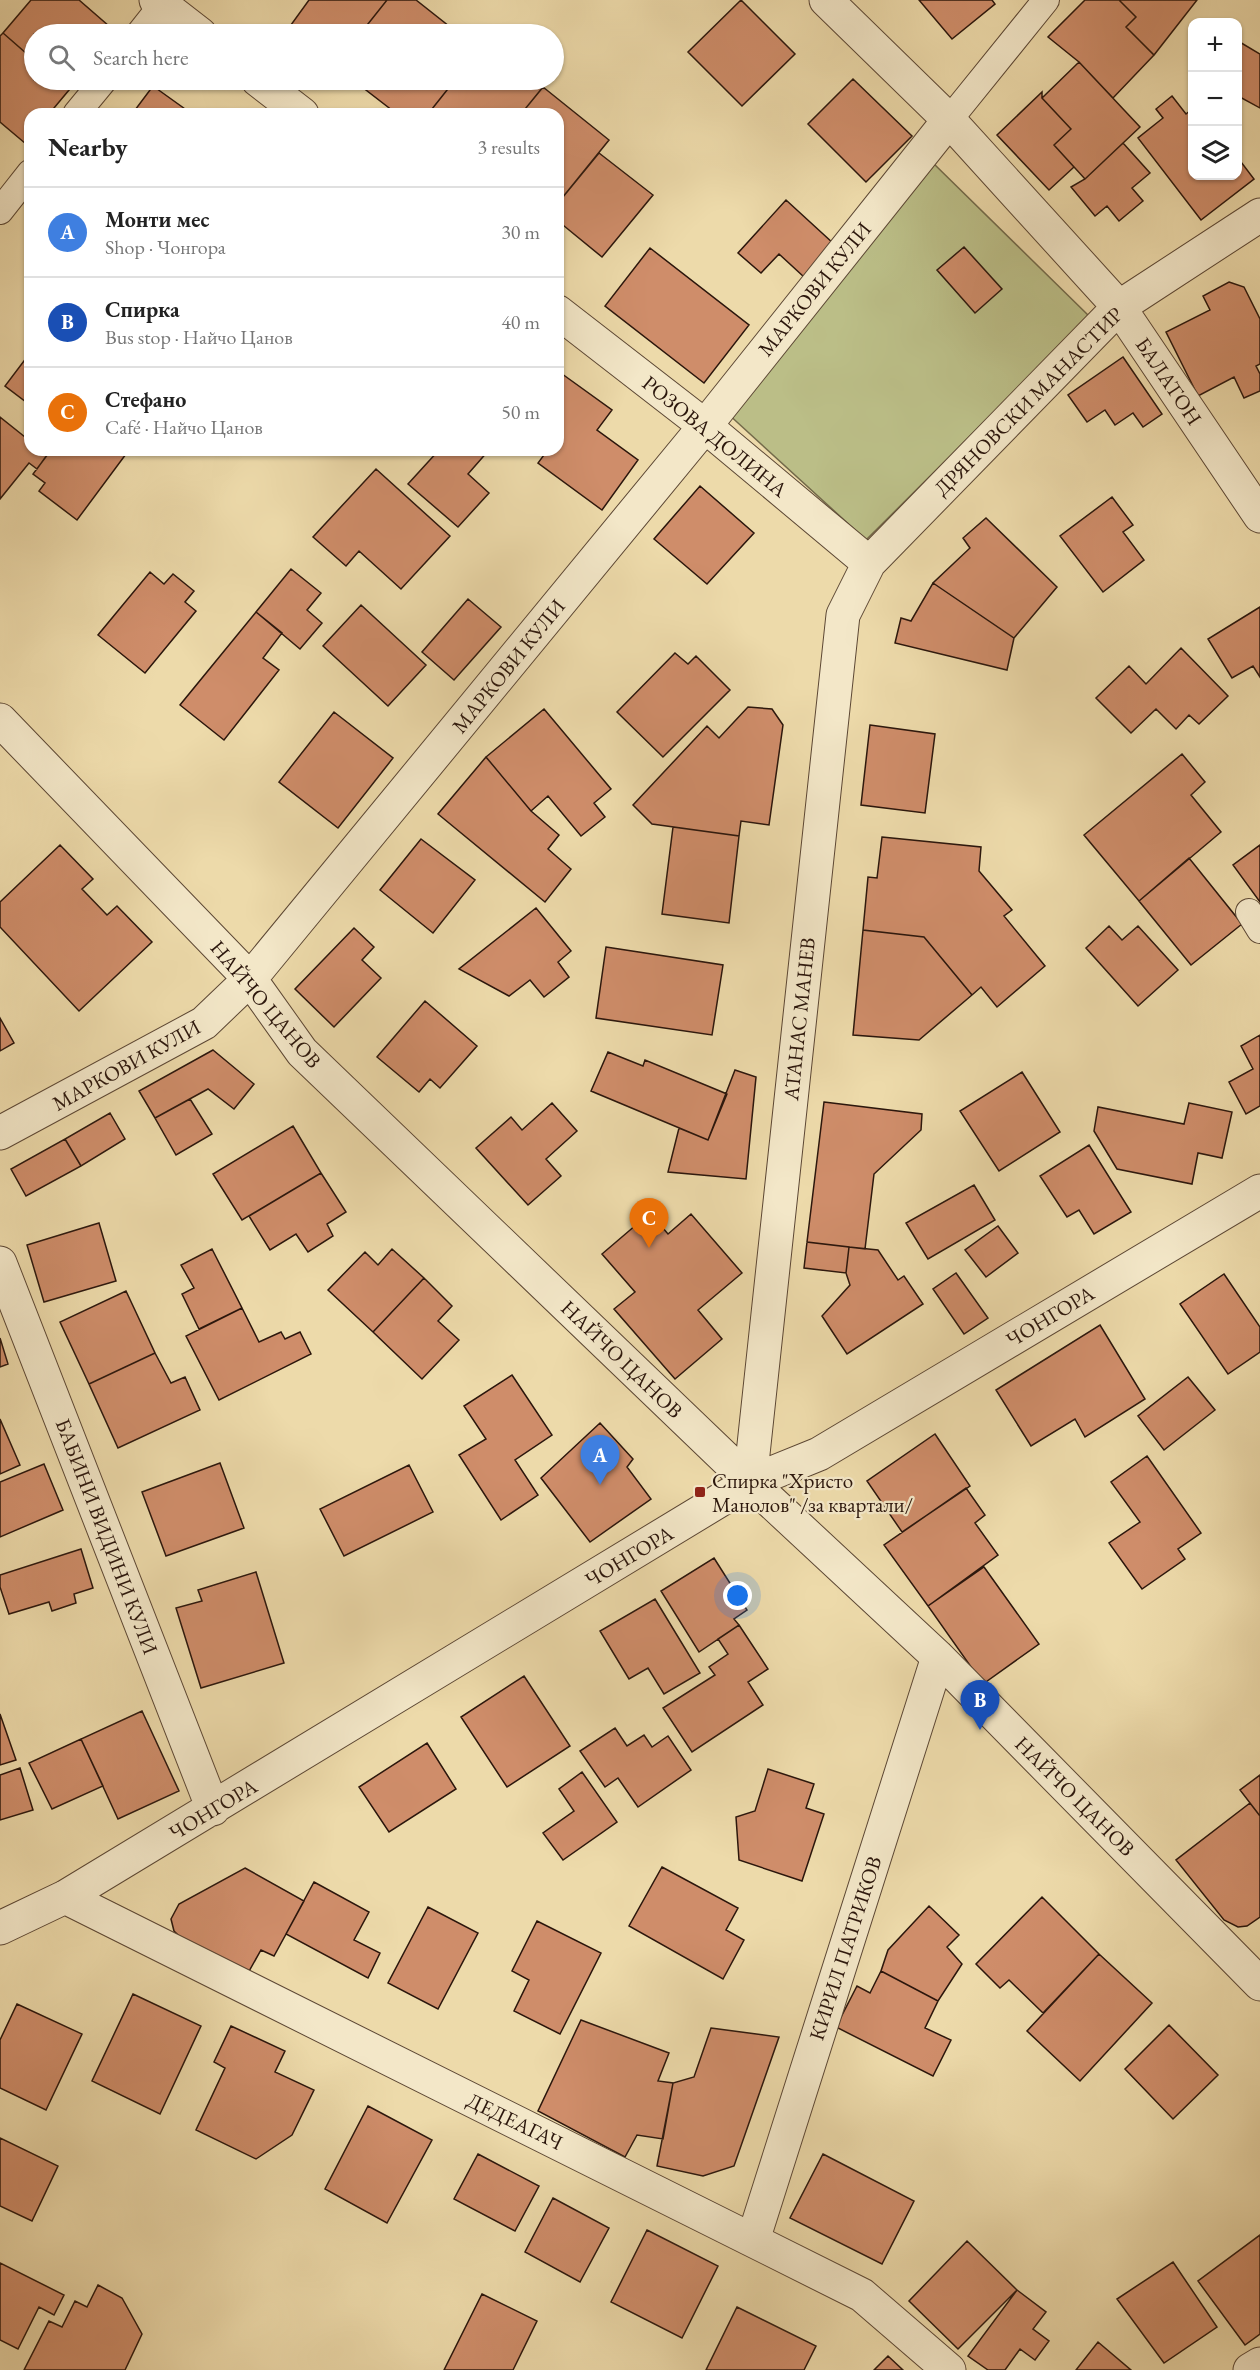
<!DOCTYPE html>
<meta charset="utf-8">
<style>
:root{--surface:#fff;--page:#f2f2f2;--text:#222;--muted:#767676;--line:#e0e0e0;--accent:#8f2418}
body{margin:0;font-family:"EB Garamond",serif;background:var(--page);color:var(--text)}
.controls{position:absolute;right:18px;top:18px;display:grid;overflow:hidden;border-radius:12px;box-shadow:0 2px 4px #0004}
.controls button{width:54px;height:54px;display:grid;place-items:center;padding:0;border:0;border-bottom:2px solid var(--line);background:var(--surface);color:var(--text);font:30px sans-serif}
.you{position:absolute;left:738px;top:1596px;width:21px;height:21px;margin:-15px;border:4px solid #fff;border-radius:50%;background:#1a73e8;box-shadow:0 0 0 9px #1a73e833}
.badge{display:grid;place-items:center;width:39px;height:39px;border-radius:50%;background:var(--accent);color:#fff;font-size:20px;font-weight:700}
.pin{position:absolute;translate:-50% -50px;filter:drop-shadow(0 2px 3px #0008)}
.pin::after{content:'';position:absolute;top:32px;width:21px;height:18px;background:inherit;clip-path:polygon(0 0,100% 0,50% 100%)}
.list{margin:0;padding:0;list-style:none}
h2{display:flex;justify-content:space-between;align-items:center;height:78px;margin:0;padding:0 24px;font-size:26px}
h2 small{font-size:20px;font-weight:400;color:var(--muted)}
.list li{display:grid;grid-template-columns:39px 1fr auto;gap:18px;align-items:center;box-sizing:border-box;height:90px;padding:0 24px;border-top:2px solid var(--line)}
.list b{display:block;font-size:22px;white-space:nowrap}
.list p{margin:0;font-size:20px;white-space:nowrap;color:var(--muted)}
.list em{font-size:20px;font-style:normal;color:var(--muted)}
.icon{flex:none;width:33px;height:33px;fill:none;stroke:currentColor;stroke-width:2;stroke-linecap:round;stroke-linejoin:round}
.map{position:relative;flex:none;width:1260px;height:2370px;overflow:hidden}
.search{position:absolute;background:var(--surface);box-shadow:0 2px 4px #0004;left:24px;top:24px;width:540px;height:66px;display:flex;align-items:center;gap:15px;box-sizing:border-box;padding:0 21px;border-radius:33px;color:var(--muted);font-size:22px}
.panel{position:absolute;background:var(--surface);box-shadow:0 2px 4px #0004;left:24px;top:108px;width:540px;height:348px;border-radius:18px}
.map>svg:first-child{display:block}
.green{fill:#bbbe87;stroke:#736a4a;stroke-width:1.5}
.building{fill:#cf8d6a;stroke:#2b160c;stroke-width:1.5}
.lines{fill:none;stroke-linecap:round;stroke-linejoin:round}
.lane-casing{stroke:#5c4734;stroke-width:28}
.street-casing{stroke:#5c4734;stroke-width:35}
.lane{stroke:#f3e7c8;stroke-width:26}
.street{stroke:#f3e7c8;stroke-width:33}
.poi-dot{fill:#8f2418;stroke:#f3e7c8;stroke-width:2}
.labels{text-anchor:middle;dominant-baseline:central;stroke-width:4.5;stroke-linejoin:round;paint-order:stroke}
.street-label{font-size:21px;fill:#2b160c;stroke:#f3e7c8}
.poi-label{font-size:21px;fill:#2b160c;stroke:#f3e7c8;text-anchor:start}
</style>
<div class="map">
<svg width="1260" height="2370" viewBox="0 0 1260 2370">
<rect width="100%" height="100%" fill="#eddaaa"/>
<filter id="stains"><feTurbulence type="fractalNoise" baseFrequency=".00333" numOctaves="4"/><feColorMatrix values="0 0 0 0 .2 0 0 0 0 .09 0 0 0 0 .02 0 0 0 .5 -.17"/></filter>
<radialGradient id="worn" r=".72"><stop offset=".6" stop-color="#630" stop-opacity="0"/><stop offset="1" stop-color="#630" stop-opacity=".3"/></radialGradient>
<!-- green -->
<path class="green" d="M 932,162 L 1090,317 L 866,540 L 726,412 Z"/>
<!-- building -->
<path class="building" d="M 31,0 L 79,0 L 117,33 L 34,34 L 34,60 L 3,33 Z
M 309,0 L 387,0 L 360,34 L 296,34 L 288,29 Z
M 387,0 L 416,0 L 459,34 L 360,34 Z
M 741,0 L 795,54 L 742,106 L 688,52 Z
M 919,0 L 992,0 L 995,4 L 952,39 Z
M 1085,0 L 1119,0 L 1136,17 L 1126,27 L 1154,55 L 1113,98 L 1079,62 L 1048,37 Z
M 1119,0 L 1197,0 L 1154,55 L 1126,27 L 1136,17 Z
M 3,33 L 34,60 L 34,80 L 57,80 L 69,90 L 49,114 L 30,114 L 30,138 L 26,144 L 0,122 L 0,36 Z
M 1238,41 L 1260,54 L 1260,108 L 1238,96 Z
M 1079,62 L 1140,127 L 1085,179 L 1054,145 L 1071,129 L 1042,98 Z
M 853,79 L 912,136 L 866,182 L 808,124 Z
M 57,80 L 78,80 L 69,90 Z
M 353,80 L 455,80 L 428,114 L 397,114 Z
M 455,80 L 534,80 L 543,87 L 521,114 L 428,114 Z
M 153,86 L 192,114 L 132,114 Z
M 543,87 L 609,140 L 558,203 L 558,114 L 521,114 Z
M 1042,92 L 1042,98 L 1071,129 L 1054,145 L 1074,167 L 1049,190 L 997,135 Z
M 1172,96 L 1186,114 L 1192,109 L 1192,176 L 1238,176 L 1238,158 L 1254,179 L 1201,220 L 1138,138 L 1163,118 L 1156,109 Z
M 1123,143 L 1150,173 L 1132,188 L 1143,201 L 1119,221 L 1107,206 L 1095,216 L 1071,187 L 1085,179 Z
M 599,153 L 653,195 L 602,257 L 558,221 L 558,203 Z
M 786,200 L 834,244 L 804,277 L 779,254 L 761,273 L 738,253 Z
M 964,247 L 1002,289 L 975,313 L 937,270 Z
M 650,248 L 749,325 L 704,383 L 605,306 Z
M 1229,282 L 1244,287 L 1260,319 L 1260,364 L 1256,366 L 1260,374 L 1260,391 L 1244,398 L 1234,377 L 1198,396 L 1166,332 L 1210,310 L 1203,296 Z
M 30,353 L 30,405 L 5,386 Z
M 1123,357 L 1162,414 L 1143,427 L 1133,413 L 1115,425 L 1105,410 L 1087,422 L 1068,395 Z
M 558,371 L 612,410 L 597,430 L 638,460 L 602,510 L 538,463 L 544,455 L 537,450 L 558,450 Z
M 0,417 L 30,441 L 30,450 L 41,450 L 47,455 L 37,469 L 29,463 L 0,499 Z
M 51,450 L 129,450 L 77,520 L 39,491 L 45,483 L 33,474 Z
M 439,450 L 489,450 L 468,474 L 489,493 L 458,527 L 408,484 Z
M 376,469 L 450,536 L 401,589 L 359,551 L 346,566 L 313,537 Z
M 700,486 L 754,533 L 707,584 L 654,539 Z
M 1112,497 L 1133,525 L 1123,532 L 1144,560 L 1103,592 L 1060,536 Z
M 986,518 L 1057,587 L 1014,638 L 933,583 L 970,548 L 963,538 Z
M 291,569 L 321,593 L 307,610 L 322,623 L 300,649 L 256,612 Z
M 150,572 L 164,584 L 173,574 L 194,591 L 185,602 L 196,611 L 145,673 L 98,635 Z
M 933,583 L 1014,638 L 1007,670 L 895,643 L 901,618 L 911,621 Z
M 468,599 L 501,627 L 454,680 L 422,652 Z
M 361,605 L 426,665 L 388,706 L 323,646 Z
M 1260,607 L 1260,677 L 1253,666 L 1232,678 L 1208,639 Z
M 256,612 L 282,633 L 263,658 L 279,670 L 224,740 L 180,705 Z
M 1181,648 L 1228,696 L 1199,724 L 1189,715 L 1176,729 L 1156,709 L 1131,733 L 1096,698 L 1129,666 L 1146,684 Z
M 675,653 L 688,664 L 696,656 L 730,690 L 663,757 L 617,712 Z
M 748,707 L 772,709 L 783,725 L 769,825 L 741,821 L 739,836 L 652,824 L 633,805 L 707,726 L 719,738 Z
M 544,709 L 611,789 L 594,803 L 605,817 L 581,836 L 548,796 L 531,811 L 486,757 Z
M 334,712 L 393,758 L 338,828 L 279,782 Z
M 870,725 L 935,734 L 925,813 L 861,805 Z
M 1182,754 L 1205,782 L 1191,795 L 1221,832 L 1139,901 L 1084,835 Z
M 486,757 L 531,811 L 559,835 L 548,849 L 571,869 L 545,902 L 438,814 Z
M 673,827 L 739,836 L 729,923 L 662,914 Z
M 882,837 L 981,847 L 979,871 L 1012,910 L 1004,916 L 1045,966 L 997,1007 L 981,987 L 972,995 L 924,937 L 863,930 L 868,877 L 877,878 Z
M 421,839 L 475,880 L 433,933 L 380,890 Z
M 60,845 L 93,879 L 82,889 L 107,915 L 117,906 L 152,942 L 79,1011 L 0,927 L 0,902 Z
M 1260,845 L 1260,902 L 1233,865 Z
M 1189,858 L 1242,924 L 1191,965 L 1139,901 Z
M 536,908 L 571,951 L 558,962 L 569,977 L 544,997 L 530,980 L 509,996 L 459,969 Z
M 1109,926 L 1122,940 L 1138,926 L 1178,970 L 1138,1006 L 1086,948 Z
M 354,928 L 374,947 L 362,960 L 381,978 L 334,1027 L 295,989 Z
M 863,930 L 924,937 L 972,995 L 919,1040 L 853,1035 Z
M 606,947 L 723,965 L 712,1035 L 596,1018 Z
M 425,1001 L 477,1046 L 440,1088 L 430,1079 L 419,1092 L 377,1057 Z
M 0,1018 L 14,1043 L 0,1051 Z
M 1260,1035 L 1260,1106 L 1246,1114 L 1229,1082 L 1253,1069 L 1241,1046 Z
M 213,1050 L 254,1084 L 234,1109 L 208,1089 L 155,1118 L 139,1091 Z
M 608,1052 L 643,1066 L 645,1060 L 727,1094 L 708,1140 L 591,1091 Z
M 735,1070 L 756,1077 L 746,1179 L 668,1172 L 679,1128 L 708,1140 Z
M 1022,1072 L 1060,1132 L 999,1171 L 960,1111 Z
M 190,1099 L 212,1134 L 176,1155 L 155,1118 Z
M 824,1102 L 922,1114 L 921,1130 L 874,1174 L 865,1249 L 807,1242 Z
M 552,1103 L 577,1131 L 546,1159 L 561,1176 L 528,1205 L 476,1148 L 511,1117 L 522,1130 Z
M 1189,1103 L 1232,1112 L 1222,1158 L 1198,1153 L 1192,1184 L 1117,1169 L 1094,1131 L 1098,1107 L 1184,1124 Z
M 110,1113 L 125,1139 L 81,1166 L 65,1139 Z
M 293,1126 L 321,1173 L 242,1220 L 213,1174 Z
M 65,1139 L 81,1166 L 26,1196 L 11,1169 Z
M 1089,1145 L 1131,1212 L 1094,1234 L 1079,1210 L 1067,1217 L 1040,1176 Z
M 321,1173 L 346,1212 L 327,1224 L 333,1236 L 308,1252 L 296,1234 L 270,1250 L 249,1216 Z
M 974,1185 L 995,1220 L 928,1259 L 906,1223 Z
M 650,1213 L 668,1234 L 691,1214 L 742,1273 L 698,1310 L 722,1339 L 675,1379 L 614,1309 L 635,1292 L 602,1254 Z
M 99,1223 L 116,1281 L 44,1302 L 27,1245 Z
M 998,1226 L 1018,1253 L 986,1277 L 965,1250 Z
M 807,1242 L 849,1247 L 846,1273 L 804,1268 Z
M 849,1247 L 878,1250 L 898,1280 L 904,1276 L 923,1304 L 847,1354 L 822,1316 L 850,1285 L 846,1273 Z
M 212,1249 L 242,1308 L 199,1329 L 182,1294 L 194,1288 L 181,1265 Z
M 392,1249 L 424,1278 L 373,1332 L 328,1290 L 365,1252 L 378,1265 Z
M 956,1273 L 988,1318 L 964,1334 L 933,1289 Z
M 1224,1274 L 1260,1327 L 1260,1352 L 1228,1374 L 1180,1304 Z
M 424,1278 L 452,1306 L 438,1321 L 459,1340 L 422,1379 L 373,1332 Z
M 126,1291 L 155,1353 L 89,1384 L 60,1322 Z
M 242,1308 L 259,1342 L 281,1332 L 285,1339 L 300,1332 L 311,1354 L 219,1400 L 186,1336 Z
M 1100,1325 L 1145,1399 L 1085,1437 L 1075,1419 L 1031,1446 L 996,1390 Z
M 0,1338 L 8,1364 L 0,1367 Z
M 155,1353 L 171,1383 L 185,1377 L 200,1410 L 118,1448 L 89,1384 Z
M 512,1375 L 552,1435 L 515,1460 L 538,1495 L 501,1520 L 459,1455 L 486,1439 L 464,1406 Z
M 1188,1377 L 1215,1410 L 1164,1450 L 1138,1416 Z
M 0,1419 L 20,1465 L 0,1474 Z
M 600,1423 L 633,1459 L 627,1467 L 651,1499 L 590,1542 L 541,1478 Z
M 935,1434 L 970,1486 L 902,1532 L 867,1481 Z
M 1147,1456 L 1201,1533 L 1178,1549 L 1185,1559 L 1142,1589 L 1109,1543 L 1140,1522 L 1111,1482 Z
M 220,1463 L 244,1528 L 166,1556 L 142,1492 Z
M 44,1464 L 63,1510 L 0,1537 L 0,1482 Z
M 409,1465 L 433,1512 L 344,1556 L 320,1509 Z
M 966,1488 L 985,1515 L 975,1523 L 998,1555 L 928,1606 L 884,1545 Z
M 81,1549 L 93,1588 L 74,1594 L 76,1603 L 52,1611 L 49,1602 L 9,1614 L 0,1587 L 0,1575 Z
M 714,1558 L 747,1610 L 734,1619 L 739,1625 L 699,1652 L 661,1591 Z
M 984,1567 L 1039,1644 L 983,1684 L 928,1606 Z
M 256,1572 L 284,1663 L 201,1688 L 176,1608 L 202,1601 L 198,1590 Z
M 655,1599 L 700,1673 L 664,1694 L 648,1668 L 629,1679 L 600,1631 Z
M 739,1625 L 768,1669 L 748,1682 L 763,1705 L 692,1752 L 663,1708 L 715,1675 L 709,1667 L 728,1654 L 718,1639 Z
M 524,1676 L 570,1746 L 507,1787 L 461,1717 Z
M 142,1711 L 179,1791 L 118,1819 L 81,1739 Z
M 0,1714 L 16,1760 L 0,1765 Z
M 615,1728 L 627,1746 L 644,1735 L 652,1747 L 668,1736 L 691,1770 L 638,1807 L 618,1778 L 605,1787 L 580,1751 Z
M 81,1739 L 103,1786 L 52,1809 L 29,1763 Z
M 427,1743 L 456,1789 L 389,1832 L 359,1787 Z
M 20,1768 L 33,1810 L 0,1820 L 0,1775 Z
M 768,1769 L 814,1784 L 806,1808 L 824,1814 L 802,1881 L 739,1860 L 736,1817 L 755,1811 Z
M 582,1772 L 617,1822 L 563,1860 L 543,1833 L 574,1811 L 559,1789 Z
M 1260,1775 L 1260,1816 L 1240,1790 Z
M 1250,1803 L 1260,1816 L 1260,1917 L 1247,1926 L 1238,1927 L 1224,1920 L 1176,1860 Z
M 662,1867 L 738,1908 L 726,1930 L 744,1940 L 723,1979 L 629,1926 Z
M 245,1868 L 304,1901 L 274,1956 L 261,1950 L 248,1973 L 179,1936 L 174,1931 L 171,1919 L 179,1904 Z
M 314,1882 L 369,1912 L 354,1940 L 380,1953 L 368,1978 L 286,1934 Z
M 1042,1897 L 1099,1954 L 1043,2013 L 1009,1980 L 1000,1988 L 976,1964 Z
M 929,1906 L 959,1935 L 947,1947 L 962,1964 L 938,2001 L 881,1971 L 888,1950 Z
M 428,1907 L 478,1933 L 438,2009 L 388,1983 Z
M 537,1921 L 601,1953 L 560,2034 L 514,2011 L 529,1980 L 512,1971 Z
M 1099,1954 L 1152,2003 L 1080,2081 L 1027,2031 Z
M 881,1971 L 938,2001 L 925,2028 L 951,2040 L 933,2076 L 836,2027 L 857,1986 L 870,1993 Z
M 133,1994 L 201,2026 L 160,2114 L 92,2081 Z
M 17,2004 L 82,2034 L 46,2110 L 0,2088 L 0,2040 Z
M 581,2020 L 669,2053 L 658,2081 L 673,2083 L 663,2139 L 637,2135 L 625,2157 L 538,2111 Z
M 1169,2025 L 1218,2075 L 1173,2119 L 1125,2069 Z
M 231,2026 L 285,2051 L 275,2072 L 314,2090 L 292,2135 L 256,2159 L 196,2130 L 225,2068 L 214,2062 Z
M 711,2028 L 779,2037 L 734,2166 L 703,2176 L 657,2166 L 673,2083 L 694,2077 Z
M 368,2106 L 432,2140 L 387,2223 L 325,2189 Z
M 0,2138 L 58,2166 L 32,2221 L 0,2206 Z
M 478,2154 L 539,2186 L 515,2231 L 454,2199 Z
M 823,2154 L 914,2201 L 882,2264 L 790,2218 Z
M 553,2198 L 609,2228 L 580,2282 L 525,2252 Z
M 647,2230 L 718,2266 L 682,2338 L 611,2302 Z
M 1260,2235 L 1260,2334 L 1245,2345 L 1198,2281 Z
M 967,2241 L 1017,2290 L 958,2349 L 909,2301 Z
M 1173,2262 L 1217,2327 L 1164,2363 L 1117,2299 Z
M 0,2263 L 64,2295 L 54,2315 L 39,2307 L 18,2349 L 0,2340 Z
M 98,2285 L 122,2298 L 142,2334 L 125,2370 L 24,2370 L 49,2321 L 62,2327 L 75,2301 L 87,2307 Z
M 1017,2290 L 1046,2312 L 1033,2329 L 1049,2341 L 1035,2360 L 1020,2349 L 1005,2370 L 988,2370 L 968,2356 Z
M 482,2294 L 537,2321 L 513,2370 L 444,2370 Z
M 737,2307 L 816,2346 L 804,2370 L 706,2370 Z
M 1098,2342 L 1131,2370 L 1076,2370 Z
M 888,2356 L 903,2370 L 874,2370 Z"/>
<g class="lines">
<!-- lane casing -->
<g class="lane-casing">
<path id="lane" d="M 139,34 L 162,5
M 76,114 L 104,80
M 949,120 L 1046,0
M 0,211 L 30,173
M 1249,912 L 1260,930"/>
</g>
<!-- street casing -->
<g class="street-casing">
<path id="street" d="M 156,0 L 200,34
M 826,0 L 949,120 L 1119,307 L 1260,516
M 258,80 L 302,114
M 558,312 L 705,426 L 869,563
M 0,720 L 250,979 L 302,1052 L 750,1482 L 938,1657 L 1260,1984
M 0,1133 L 204,1023 L 250,979 L 705,426 L 949,120
M 0,1263 L 213,1809
M 750,1482 L 843,615 L 869,563 L 1119,307 L 1260,215
M 65,1897 L 862,2295 L 949,2370
M 0,1928 L 65,1897 L 750,1482 L 819,1454 L 1260,1191
M 753,2240 L 938,1657
M 1250,2370 L 1260,2364"/>
</g>
<!-- lane -->
<use href="#lane" class="lane"/>
<!-- street -->
<use href="#street" class="street"/>
</g>
<!-- markers -->
<rect class="poi-dot" x="694" y="1486" width="12" height="12" rx="3"/>
<g class="labels">
<!-- street labels -->
<g class="street-label">
<text transform="translate(814 289) rotate(-51)">МАРКОВИ КУЛИ</text>
<text transform="translate(1169 381) rotate(56)">БАЛАТОН</text>
<text transform="translate(1028 401) rotate(-45)">ДРЯНОВСКИ МАНАСТИР</text>
<text transform="translate(715 436) rotate(39)">РОЗОВА ДОЛИНА</text>
<text transform="translate(508 666) rotate(-51)">МАРКОВИ КУЛИ</text>
<text transform="translate(266 1004) rotate(50)">НАЙЧО ЦАНОВ</text>
<text transform="translate(799 1019) rotate(-84)">АТАНАС МАНЕВ</text>
<text transform="translate(126 1065) rotate(-29)">МАРКОВИ КУЛИ</text>
<text transform="translate(1050 1316) rotate(-31)">ЧОНГОРА</text>
<text transform="translate(622 1359) rotate(44)">НАЙЧО ЦАНОВ</text>
<text transform="translate(107 1536) rotate(69)">БАБИНИ ВИДИНИ КУЛИ</text>
<text transform="translate(629 1556) rotate(-31)">ЧОНГОРА</text>
<text transform="translate(1075 1796) rotate(45)">НАЙЧО ЦАНОВ</text>
<text transform="translate(213 1809) rotate(-31)">ЧОНГОРА</text>
<text transform="translate(845 1948) rotate(-72)">КИРИЛ ПАТРИКОВ</text>
<text transform="translate(515 2121) rotate(26)">ДЕДЕАГАЧ</text>
</g>
<!-- poi labels -->
<g class="poi-label">
<text x="712" y="1480">Спирка "Христо<tspan x="712" dy="24">Манолов" /за квартали/</tspan></text>
</g>
</g>
<rect width="100%" height="100%" filter="url(#stains)"/>
<rect width="100%" height="100%" fill="url(#worn)"/>
</svg>
<div class="controls">
<button>+</button>
<button>−</button>
<button><svg class="icon" aria-label="layers" viewBox="0 0 24 24"><path d="M12 4l9 5-9 5-9-5zM3 14l9 5 9-5"/></svg></button>
</div>
<div class="you"></div>
<div class="pin badge" style="left:600px;top:1485px;background:#3f7fe0">A</div>
<div class="pin badge" style="left:980px;top:1730px;background:#1a4fb4">B</div>
<div class="pin badge" style="left:649px;top:1248px;background:#e8710a">C</div>
<div class="search"><svg class="icon" aria-label="search" viewBox="0 0 24 24"><circle cx="10" cy="10" r="6"/><path d="M15 15l6 6"/></svg>Search here</div>
<section class="panel">
<h2>Nearby<small>3 results</small></h2>
<ul class="list">
<li><span class="badge" style="background:#3f7fe0">A</span><div><b>Монти мес</b><p>Shop · Чонгора</p></div><em>30 m</em></li>
<li><span class="badge" style="background:#1a4fb4">B</span><div><b>Спирка</b><p>Bus stop · Найчо Цанов</p></div><em>40 m</em></li>
<li><span class="badge" style="background:#e8710a">C</span><div><b>Стефано</b><p>Café · Найчо Цанов</p></div><em>50 m</em></li>
</ul>
</section>
</div>
